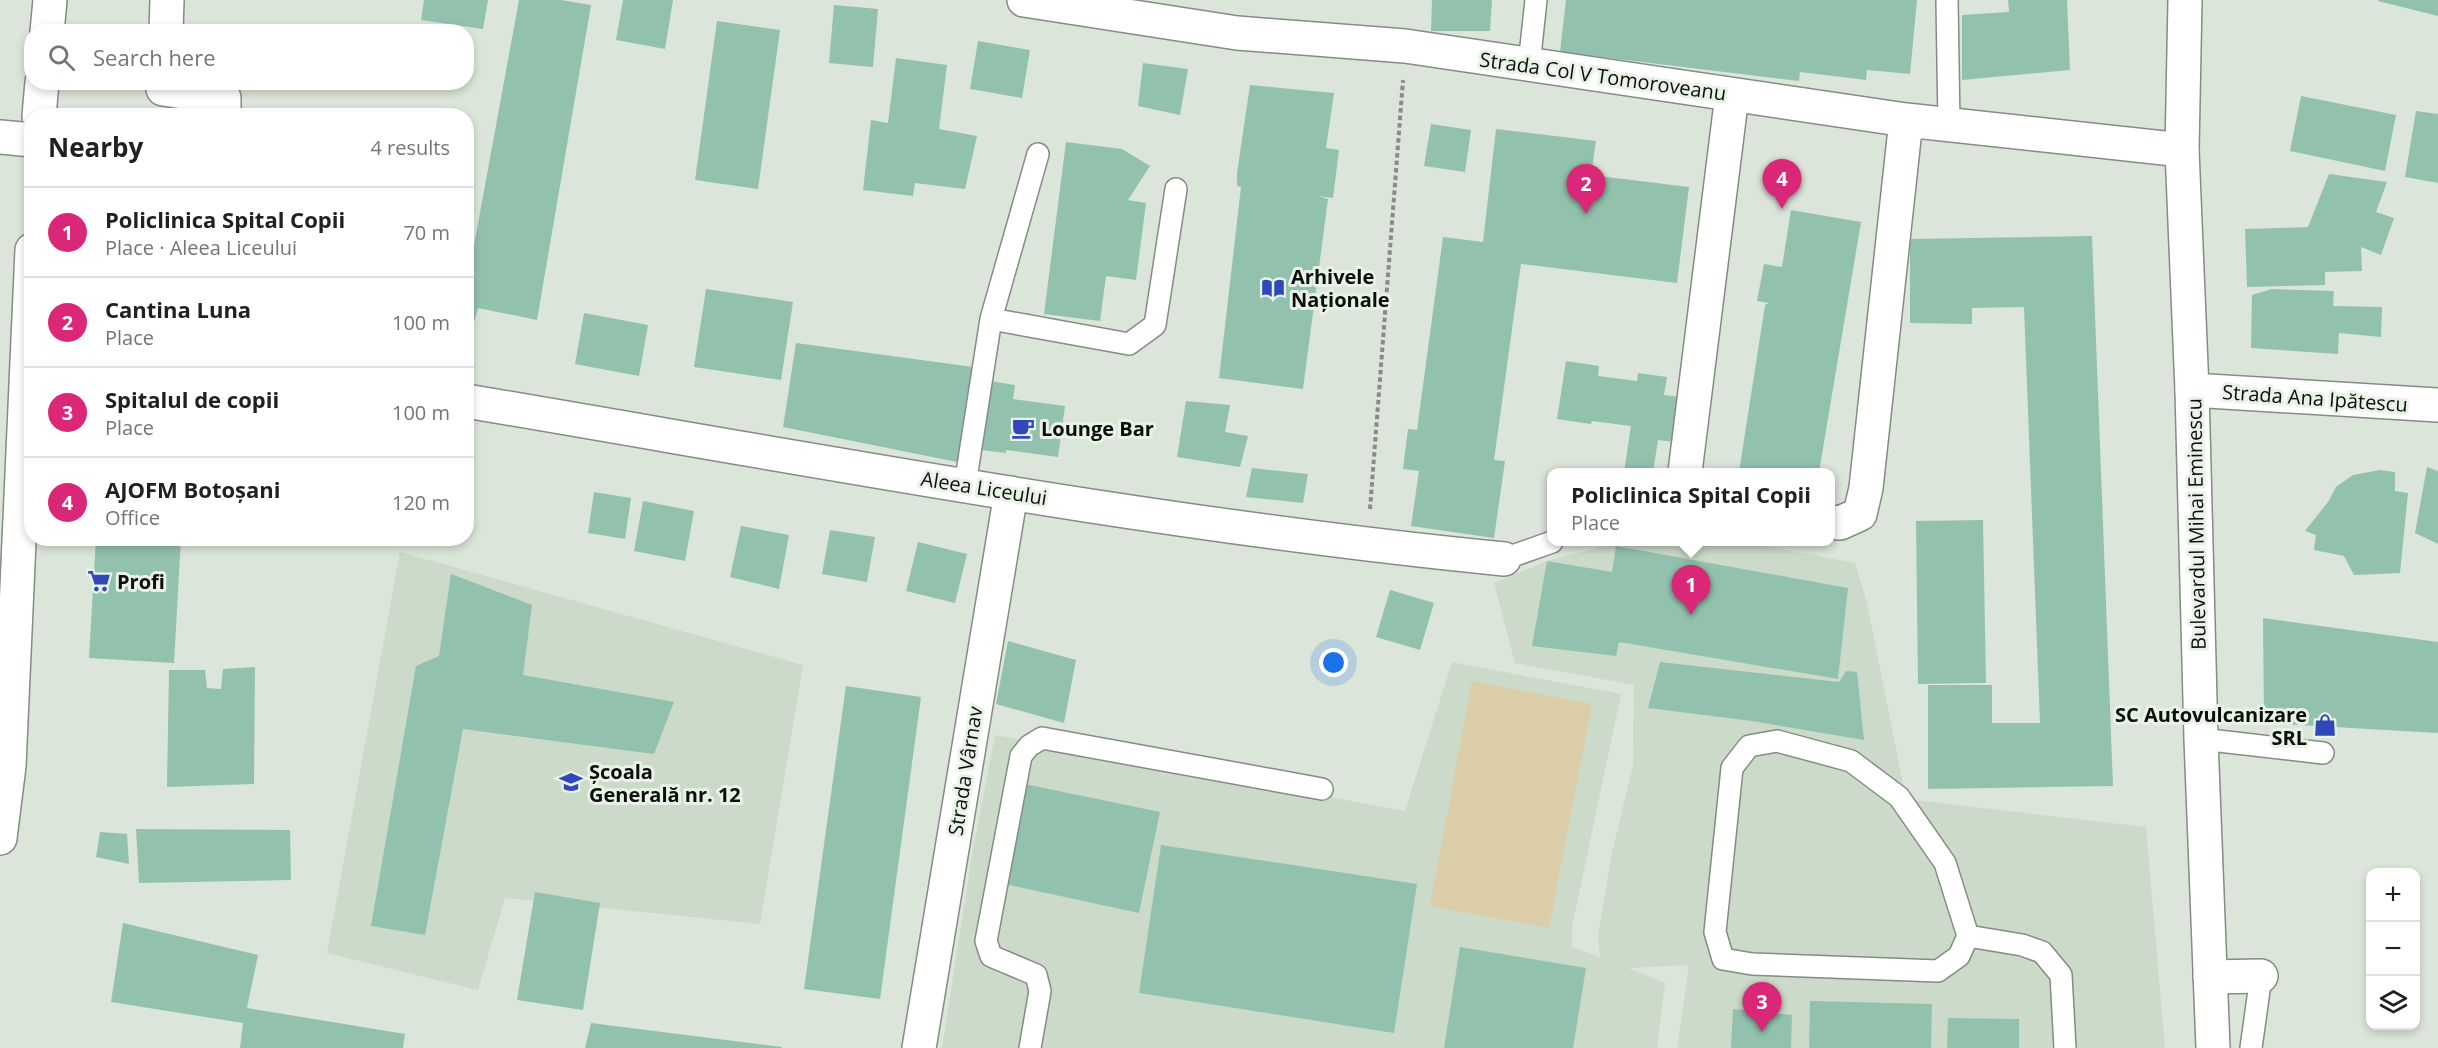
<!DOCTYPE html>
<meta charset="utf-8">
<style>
:root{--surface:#fff;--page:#f6f6f6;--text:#202124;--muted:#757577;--line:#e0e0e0;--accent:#db2777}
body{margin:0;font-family:"Open Sans",sans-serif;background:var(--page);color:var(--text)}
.controls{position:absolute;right:18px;bottom:18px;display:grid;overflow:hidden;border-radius:12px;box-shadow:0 3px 9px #0003}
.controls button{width:54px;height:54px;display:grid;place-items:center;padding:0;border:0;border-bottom:2px solid var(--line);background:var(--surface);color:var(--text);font:30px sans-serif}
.you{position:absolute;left:1334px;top:663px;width:21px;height:21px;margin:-15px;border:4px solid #fff;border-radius:50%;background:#1a73e8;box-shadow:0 0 0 9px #1a73e833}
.badge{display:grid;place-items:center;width:39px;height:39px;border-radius:50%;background:var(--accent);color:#fff;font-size:20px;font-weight:700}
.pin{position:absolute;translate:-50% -50px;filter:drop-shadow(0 2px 3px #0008)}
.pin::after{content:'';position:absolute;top:32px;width:21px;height:18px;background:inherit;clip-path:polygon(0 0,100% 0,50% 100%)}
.popup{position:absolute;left:1547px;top:468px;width:288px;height:78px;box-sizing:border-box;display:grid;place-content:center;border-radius:12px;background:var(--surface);filter:drop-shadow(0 2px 4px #0005);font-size:20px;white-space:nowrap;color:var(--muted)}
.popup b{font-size:22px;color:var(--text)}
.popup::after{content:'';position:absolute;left:50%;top:100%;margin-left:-12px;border:12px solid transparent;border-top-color:var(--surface)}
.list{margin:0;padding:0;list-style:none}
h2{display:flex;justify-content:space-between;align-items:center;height:78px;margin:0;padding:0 24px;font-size:26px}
h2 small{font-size:20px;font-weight:400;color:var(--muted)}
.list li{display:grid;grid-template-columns:39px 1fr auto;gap:18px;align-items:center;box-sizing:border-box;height:90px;padding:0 24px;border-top:2px solid var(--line)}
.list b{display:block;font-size:22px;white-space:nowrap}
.list p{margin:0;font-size:20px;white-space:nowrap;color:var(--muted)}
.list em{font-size:20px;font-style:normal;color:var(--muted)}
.icon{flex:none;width:33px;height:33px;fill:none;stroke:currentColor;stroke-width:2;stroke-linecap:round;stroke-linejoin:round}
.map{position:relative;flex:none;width:2438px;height:1048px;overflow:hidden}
.search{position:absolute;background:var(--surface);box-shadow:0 3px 9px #0003;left:24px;top:24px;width:450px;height:66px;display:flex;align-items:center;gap:15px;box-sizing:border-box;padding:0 21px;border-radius:24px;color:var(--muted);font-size:22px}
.panel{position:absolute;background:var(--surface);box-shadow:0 3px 9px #0003;left:24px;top:108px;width:450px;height:438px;border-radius:24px}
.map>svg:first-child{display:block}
.built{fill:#ccdac9}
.green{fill:#dbcda7}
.building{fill:#92c2ad}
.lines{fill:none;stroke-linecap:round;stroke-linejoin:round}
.service-casing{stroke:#848c83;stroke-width:24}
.minor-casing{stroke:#848c83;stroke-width:36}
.secondary-casing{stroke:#848c83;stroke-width:36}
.path{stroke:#868d85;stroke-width:4;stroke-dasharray:4.5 3;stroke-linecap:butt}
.service{stroke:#fff;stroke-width:21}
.minor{stroke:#fff;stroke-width:33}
.secondary{stroke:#fff;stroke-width:33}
.labels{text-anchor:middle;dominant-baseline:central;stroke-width:6;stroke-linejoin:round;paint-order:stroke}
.street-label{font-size:20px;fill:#0c0f0b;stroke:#e9f2e7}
.poi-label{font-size:20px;font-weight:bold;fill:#0c0f0b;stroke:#e9f2e7;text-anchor:start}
</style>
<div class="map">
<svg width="2438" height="1048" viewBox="0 0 2438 1048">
<rect width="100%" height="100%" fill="#dce5da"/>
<!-- built -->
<path class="built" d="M 1645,542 L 1746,542 L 1855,563 L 1867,603 L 1906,799 L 2146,827 L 2165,1048 L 1677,1048 L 1689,965 L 1628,968 L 1665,983 L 1657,1048 L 942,1048 L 973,849 L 995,735 L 1405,811 L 1452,662 L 1621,694 L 1572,927 L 1572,947 L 1600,957 L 1598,935 L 1612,853 L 1633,765 L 1634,685 L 1515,663 L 1494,583 L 1547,561 L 1608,545 L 1616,546 Z
M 400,552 L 803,665 L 760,924 L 505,898 L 478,990 L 327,953 Z"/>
<!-- green -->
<path class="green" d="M 1472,681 L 1592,704 L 1549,928 L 1430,906 Z"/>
<!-- building -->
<path class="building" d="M 424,0 L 488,0 L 483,29 L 421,20 Z
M 519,0 L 561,0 L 591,5 L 537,320 L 478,308 L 466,351 L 466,289 Z
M 623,0 L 673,0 L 665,49 L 616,40 Z
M 1432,0 L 1492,0 L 1490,31 L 1431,31 Z
M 1566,0 L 1917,0 L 1910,74 L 1867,70 L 1866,80 L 1800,72 L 1799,81 L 1560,52 Z
M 2008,0 L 2067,0 L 2070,70 L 1962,80 L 1962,15 L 2009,12 Z
M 2378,0 L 2438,0 L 2438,16 L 2378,1 Z
M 834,5 L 878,9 L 873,67 L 829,63 Z
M 717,21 L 780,30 L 758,189 L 695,180 Z
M 978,41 L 1030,50 L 1022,98 L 970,89 Z
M 896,58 L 947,65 L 939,129 L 977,136 L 965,189 L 915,183 L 913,196 L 863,190 L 871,120 L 888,123 Z
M 1143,63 L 1188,69 L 1180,115 L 1138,106 Z
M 1250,85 L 1334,93 L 1326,148 L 1339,150 L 1333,198 L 1318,196 L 1328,199 L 1303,389 L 1219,378 L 1241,187 L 1237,186 L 1237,173 Z
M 2301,96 L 2396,115 L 2385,171 L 2290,151 Z
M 2416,111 L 2438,114 L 2438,183 L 2405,177 Z
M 1431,124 L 1471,130 L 1465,172 L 1424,166 Z
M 1496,129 L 1596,141 L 1591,175 L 1689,187 L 1677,283 L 1521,264 L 1494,460 L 1505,461 L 1494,538 L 1411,526 L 1419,471 L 1403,469 L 1408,429 L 1417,430 L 1443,237 L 1483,242 Z
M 1066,142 L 1122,149 L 1150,166 L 1128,200 L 1146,203 L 1136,280 L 1106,276 L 1100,321 L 1044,314 Z
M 2329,174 L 2387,182 L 2376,212 L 2394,218 L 2381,255 L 2361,247 L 2362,271 L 2325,272 L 2325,285 L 2247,287 L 2245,229 L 2308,227 Z
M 1791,210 L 1861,222 L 1819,472 L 1739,472 L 1765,305 L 1769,303 L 1757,301 L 1764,264 L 1782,267 Z
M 2092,236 L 2113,786 L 1928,789 L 1928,685 L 1992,685 L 1992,723 L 2040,723 L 2024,307 L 1972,308 L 1972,324 L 1910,323 L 1910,239 Z
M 706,289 L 793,302 L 781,380 L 694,367 Z
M 2272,289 L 2334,291 L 2333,306 L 2382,307 L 2381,337 L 2339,333 L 2338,354 L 2251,348 L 2252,295 Z
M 584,313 L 648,325 L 639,376 L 575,364 Z
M 796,343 L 973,367 L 957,462 L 783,427 Z
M 1566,361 L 1599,366 L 1598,376 L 1637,381 L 1638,373 L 1667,377 L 1664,395 L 1679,397 L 1673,442 L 1658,440 L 1653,472 L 1624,472 L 1631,426 L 1592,421 L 1591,424 L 1557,419 Z
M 990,381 L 1015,385 L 1013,399 L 1065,406 L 1058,457 L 1006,450 L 1006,453 L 981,450 Z
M 1186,401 L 1230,405 L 1225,432 L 1248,436 L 1240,467 L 1177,457 Z
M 2427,467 L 2438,471 L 2438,544 L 2415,533 Z
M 1252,468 L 1308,474 L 1303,503 L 1246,497 Z
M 2380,470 L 2395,472 L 2395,491 L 2408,493 L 2400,573 L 2354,575 L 2344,556 L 2314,550 L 2316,535 L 2305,531 L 2328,502 L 2336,487 L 2353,475 Z
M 594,492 L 631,498 L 625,539 L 588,533 Z
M 643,501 L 694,511 L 685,561 L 634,551 Z
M 1983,520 L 1986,683 L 1918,684 L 1916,521 Z
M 741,526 L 789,535 L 779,589 L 730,577 Z
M 830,530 L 875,537 L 867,582 L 822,574 Z
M 96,538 L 181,538 L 174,663 L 89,658 Z
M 918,542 L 967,554 L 955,603 L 906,591 Z
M 1616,546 L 1848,588 L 1838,679 L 1619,642 L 1616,656 L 1532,646 L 1547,561 L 1612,572 Z
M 451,574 L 532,605 L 523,675 L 674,702 L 654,754 L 463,729 L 425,935 L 371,926 L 416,666 L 439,656 Z
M 1390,590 L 1434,603 L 1420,650 L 1376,637 Z
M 2263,618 L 2438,642 L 2438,733 L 2264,723 Z
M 1008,641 L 1076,660 L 1064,723 L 996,704 Z
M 1660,662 L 1839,682 L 1846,671 L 1857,672 L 1864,740 L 1752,721 L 1648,708 Z
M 255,667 L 254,784 L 167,787 L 169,670 L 205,670 L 207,688 L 221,689 L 223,669 Z
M 846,686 L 921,697 L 880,999 L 804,989 Z
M 1025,784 L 1160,812 L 1139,913 L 1004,884 Z
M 136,829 L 290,830 L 291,880 L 139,883 Z
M 100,832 L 127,834 L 129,864 L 96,857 Z
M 1161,845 L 1417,884 L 1394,1033 L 1139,993 Z
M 535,892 L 600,903 L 583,1010 L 517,1000 Z
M 123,923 L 258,955 L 247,1008 L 405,1034 L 403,1048 L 240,1048 L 243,1023 L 111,1002 Z
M 1460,947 L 1586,968 L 1573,1048 L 1444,1048 Z
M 1810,1001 L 1932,1004 L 1931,1048 L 1809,1048 Z
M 1733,1009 L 1792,1015 L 1791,1048 L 1731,1048 Z
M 1948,1018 L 2019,1019 L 2019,1048 L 1947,1048 Z
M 591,1023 L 782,1047 L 782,1048 L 585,1048 Z"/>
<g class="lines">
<!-- service casing -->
<g class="service-casing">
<path id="service" d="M 1947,0 L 1949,125
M 1529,65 L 1536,0
M 991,319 L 1129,344 L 1155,325 L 1176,189
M 965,485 L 991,319 L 1038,154
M 1504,559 L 1552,542
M 2201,739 L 2323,753
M 1968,936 L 1959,956 L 1938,971 L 1752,964 L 1723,959 L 1715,932 L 1732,768 L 1749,746 L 1777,741 L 1851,761 L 1899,797 L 1945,863 L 1968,936 L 2022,945 L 2042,952 L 2061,975 L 2065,1048
M 1030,1048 L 1040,991 L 1036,975 L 991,956 L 986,941 L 1021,756 L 1029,746 L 1042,738 L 1322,789
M 2251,1048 L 2261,976"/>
</g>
<!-- minor casing -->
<g class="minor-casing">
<path id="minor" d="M 1024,0 L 1237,33 L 1405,46 L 1906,120 L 2182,150
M 166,32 L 167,0
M 163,82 L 163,89 L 224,98 L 224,116
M 0,137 L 32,140
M 2192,390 L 2438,405
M 466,401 C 811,459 1156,525 1504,559
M 1685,472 L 1732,95
M 1830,522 L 1840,523 L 1860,514 L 1866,488 L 1906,120
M 2210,977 L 2261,976
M 919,1048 L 1011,493"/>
</g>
<!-- secondary casing -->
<g class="secondary-casing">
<path id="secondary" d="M 2185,0 L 2182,150 L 2192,390 L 2201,739 L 2213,1048
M 47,32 L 50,0
M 39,116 L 42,82
M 0,838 L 9,766 L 32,250"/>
</g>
<!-- path -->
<path class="path" d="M 1370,509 L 1403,80"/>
<!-- service -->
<use href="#service" class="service"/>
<!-- minor -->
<use href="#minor" class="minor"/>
<!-- secondary -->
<use href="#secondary" class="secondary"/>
</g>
<!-- icons -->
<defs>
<g id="library-bare" transform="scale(1.8)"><path d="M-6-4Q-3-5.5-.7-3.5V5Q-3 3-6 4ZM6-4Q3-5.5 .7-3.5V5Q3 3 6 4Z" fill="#3048b9" stroke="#e9f2e7" stroke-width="2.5" paint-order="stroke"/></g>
<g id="cafe-bare" transform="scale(1.8)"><path d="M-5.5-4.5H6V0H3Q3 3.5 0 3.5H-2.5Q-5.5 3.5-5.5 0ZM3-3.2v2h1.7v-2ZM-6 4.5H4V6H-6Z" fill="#3048b9" stroke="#e9f2e7" stroke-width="2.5" paint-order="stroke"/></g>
<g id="supermarket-bare" transform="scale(1.8)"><path d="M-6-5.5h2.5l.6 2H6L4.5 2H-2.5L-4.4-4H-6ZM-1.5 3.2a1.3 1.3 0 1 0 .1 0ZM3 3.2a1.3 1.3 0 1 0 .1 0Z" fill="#3048b9" stroke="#e9f2e7" stroke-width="2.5" paint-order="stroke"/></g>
<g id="shop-bare" transform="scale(1.8)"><path d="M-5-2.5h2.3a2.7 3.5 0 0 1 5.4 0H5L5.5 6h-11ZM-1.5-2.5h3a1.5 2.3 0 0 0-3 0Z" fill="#3048b9" stroke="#e9f2e7" stroke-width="2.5" paint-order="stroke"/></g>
<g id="school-bare" transform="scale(1.8)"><path d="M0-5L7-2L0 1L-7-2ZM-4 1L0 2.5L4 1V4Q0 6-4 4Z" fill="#3048b9" stroke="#e9f2e7" stroke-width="2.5" paint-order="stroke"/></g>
</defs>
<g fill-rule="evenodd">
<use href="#library-bare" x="1273" y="288"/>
<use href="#cafe-bare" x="1023" y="428"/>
<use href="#supermarket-bare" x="99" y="581"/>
<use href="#shop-bare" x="2325" y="725"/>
<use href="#school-bare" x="571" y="782"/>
</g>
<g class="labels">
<!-- street labels -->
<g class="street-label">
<text transform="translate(1603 76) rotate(8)">Strada Col V Tomoroveanu</text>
<text transform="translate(2315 398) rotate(4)">Strada Ana Ipătescu</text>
<text transform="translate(984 488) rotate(9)">Aleea Liceului</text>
<text transform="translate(2196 524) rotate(-91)">Bulevardul Mihai Eminescu</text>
<text transform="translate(965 771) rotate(-81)">Strada Vârnav</text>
</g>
<!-- poi labels -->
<g class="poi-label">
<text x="1291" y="276">Arhivele<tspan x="1291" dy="23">Naționale</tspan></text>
<text x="1041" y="428">Lounge Bar</text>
<text x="117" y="581">Profi</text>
<text x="2307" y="714" text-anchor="end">SC Autovulcanizare<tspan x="2307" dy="23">SRL</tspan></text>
<text x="589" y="771">Școala<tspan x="589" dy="23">Generală nr. 12</tspan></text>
</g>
</g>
</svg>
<div class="controls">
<button>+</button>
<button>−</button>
<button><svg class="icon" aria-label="layers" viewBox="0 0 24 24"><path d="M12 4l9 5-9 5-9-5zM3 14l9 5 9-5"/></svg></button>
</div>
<div class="you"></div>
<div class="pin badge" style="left:1691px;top:615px">1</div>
<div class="popup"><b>Policlinica Spital Copii</b>Place</div>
<div class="pin badge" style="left:1586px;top:214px">2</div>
<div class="pin badge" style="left:1762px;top:1032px">3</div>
<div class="pin badge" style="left:1782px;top:209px">4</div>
<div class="search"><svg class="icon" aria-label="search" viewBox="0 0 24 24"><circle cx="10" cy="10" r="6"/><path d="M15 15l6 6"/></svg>Search here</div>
<section class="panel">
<h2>Nearby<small>4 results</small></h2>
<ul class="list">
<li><span class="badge">1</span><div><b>Policlinica Spital Copii</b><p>Place · Aleea Liceului</p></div><em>70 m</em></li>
<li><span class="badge">2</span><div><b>Cantina Luna</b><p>Place</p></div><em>100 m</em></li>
<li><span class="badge">3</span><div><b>Spitalul de copii</b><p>Place</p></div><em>100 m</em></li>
<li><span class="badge">4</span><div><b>AJOFM Botoșani</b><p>Office</p></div><em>120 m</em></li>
</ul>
</section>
</div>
